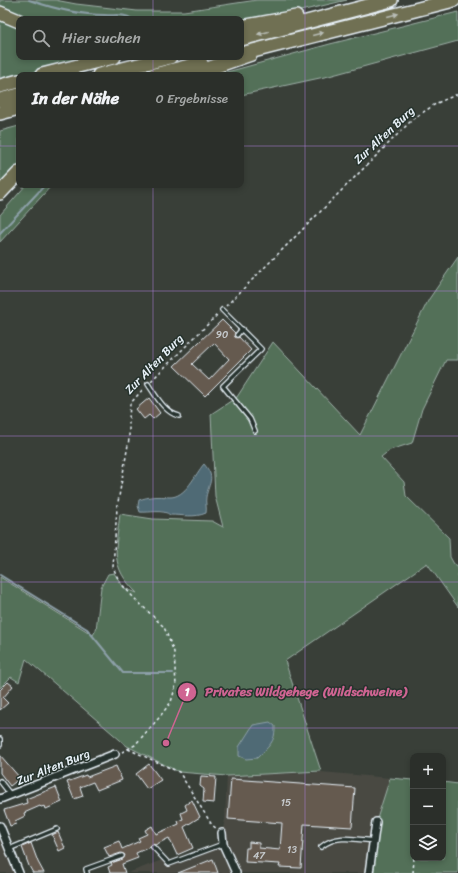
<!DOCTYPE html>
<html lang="de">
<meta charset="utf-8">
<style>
:root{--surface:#2b2f2a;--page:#333732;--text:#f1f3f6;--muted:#a6a9a8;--line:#474a47}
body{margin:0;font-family:Sriracha,sans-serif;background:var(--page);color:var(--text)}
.controls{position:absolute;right:12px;bottom:12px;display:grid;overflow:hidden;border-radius:8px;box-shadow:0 2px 6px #0003}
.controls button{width:36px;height:36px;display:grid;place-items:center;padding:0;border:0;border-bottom:1px solid var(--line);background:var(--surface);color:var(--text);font:20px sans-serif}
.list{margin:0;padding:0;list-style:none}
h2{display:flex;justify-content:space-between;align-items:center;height:52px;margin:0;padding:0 16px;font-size:17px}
h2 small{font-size:13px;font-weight:400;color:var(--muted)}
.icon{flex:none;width:22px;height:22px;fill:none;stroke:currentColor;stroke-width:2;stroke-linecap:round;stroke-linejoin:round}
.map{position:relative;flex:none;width:458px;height:873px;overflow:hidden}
.search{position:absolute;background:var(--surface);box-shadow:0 2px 6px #0003;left:16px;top:16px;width:228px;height:44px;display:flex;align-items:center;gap:10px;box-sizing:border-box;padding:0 14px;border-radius:8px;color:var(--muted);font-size:15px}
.panel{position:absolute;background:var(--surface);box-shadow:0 2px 6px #0003;left:16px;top:72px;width:228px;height:116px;border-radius:8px}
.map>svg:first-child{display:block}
.built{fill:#494a43}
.green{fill:#537058;stroke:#9eb0a8}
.water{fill:#506a75;stroke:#8da0a9}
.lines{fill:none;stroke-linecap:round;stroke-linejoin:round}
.stream{stroke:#8da0a9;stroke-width:2}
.building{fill:#655a50;stroke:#e8f1f8;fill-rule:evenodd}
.service-casing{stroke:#e8f1f8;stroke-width:6}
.minor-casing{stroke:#e8f1f8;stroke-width:10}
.motorway-casing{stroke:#e8f1f8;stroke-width:16}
.path{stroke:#e8f1f8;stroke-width:1.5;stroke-dasharray:3 3;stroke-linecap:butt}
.service{stroke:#26332d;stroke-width:3.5}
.minor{stroke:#26332d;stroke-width:7}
.motorway{stroke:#706f52;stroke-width:13}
.oneway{fill:#b8bdb6}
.grid{fill:none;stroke:#a77bd6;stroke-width:1;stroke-opacity:0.55}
.labels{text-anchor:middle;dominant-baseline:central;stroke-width:3;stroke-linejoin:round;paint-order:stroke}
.number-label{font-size:10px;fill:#c7cbce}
.street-label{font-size:12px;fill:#e8f1f8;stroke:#26332d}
.leader{fill:none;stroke:#cf6492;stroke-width:1.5}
.callout-dot{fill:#cf6492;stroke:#26332d;stroke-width:1.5}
.mark-label{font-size:12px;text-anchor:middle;font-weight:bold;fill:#fff}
.callout-label{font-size:13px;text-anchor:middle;font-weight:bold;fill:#cf6492;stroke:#26332d;stroke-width:3;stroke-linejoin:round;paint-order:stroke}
</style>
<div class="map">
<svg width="458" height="873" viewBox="0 0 458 873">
<rect width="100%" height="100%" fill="#393f38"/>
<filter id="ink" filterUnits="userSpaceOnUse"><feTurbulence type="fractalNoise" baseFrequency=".025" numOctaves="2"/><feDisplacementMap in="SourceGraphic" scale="8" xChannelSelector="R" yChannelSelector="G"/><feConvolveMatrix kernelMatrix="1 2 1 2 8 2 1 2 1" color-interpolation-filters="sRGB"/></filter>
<g filter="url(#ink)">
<!-- built -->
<path class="built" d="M 321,772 L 390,778 L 376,822 L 369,873 L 128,873 L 162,860 L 170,867 L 218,848 L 225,820 L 227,776 Z
M 0,826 L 19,873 L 0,873 Z"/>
<!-- green -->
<path class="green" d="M 0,0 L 55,0 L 76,4 L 137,11 L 184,11 L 257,0 L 347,0 L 296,12 L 241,22 L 241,19 L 30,19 L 0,8 Z
M 458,12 L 458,41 L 329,76 L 241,95 L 241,75 L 216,75 L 330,44 Z
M 0,17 L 19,24 L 19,57 L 93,57 L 0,81 Z
M 19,126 L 19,171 L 0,192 L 0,131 Z
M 26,185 L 52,185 L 0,242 L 0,215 Z
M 458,257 L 458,360 L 446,360 L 422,409 L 412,443 L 390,450 L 381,457 L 404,482 L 406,496 L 449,538 L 450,557 L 454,564 L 458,566 L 458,607 L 427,563 L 285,661 L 321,771 L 227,776 L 179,772 L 127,746 L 26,659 L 19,682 L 11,677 L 0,688 L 0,577 L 93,635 L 96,630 L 101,587 L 108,574 L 114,573 L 124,588 L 137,593 C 109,566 116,549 120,514 L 153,519 L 212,521 L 223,527 L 215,496 L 211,414 L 237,397 L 273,342 L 360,435 L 429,299 Z
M 390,778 L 413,780 L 413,858 L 443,858 L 443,782 L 458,784 L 458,873 L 369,873 L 376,822 Z"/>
<!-- water -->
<path class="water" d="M 204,464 C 216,478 209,482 206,497 C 205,502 207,508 206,513 C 195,518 182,515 170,515 C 164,509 148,513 140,512 L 138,506 L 139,500 C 150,496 158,496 169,497 C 186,498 195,474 204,464 Z
M 270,722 L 275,726 C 276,742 268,747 257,758 L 246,759 L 239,756 L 239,747 L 253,725 Z"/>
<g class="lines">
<!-- stream -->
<path class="stream" d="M 29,0 C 52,8 80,15 105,15 C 114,16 124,13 132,19
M 0,233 L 45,185
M 0,575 L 87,629 L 123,673 L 173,673"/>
</g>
<!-- building -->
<path class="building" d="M 222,320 L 235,333 L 235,337 L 239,337 L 251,350 L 205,396 L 174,366 ZM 214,343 L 229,359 L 209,380 L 192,364 Z
M 149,398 L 160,413 L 153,419 L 149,415 L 144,419 L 136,409 Z
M 8,682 L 13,686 L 3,698 L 8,703 L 0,710 L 0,690 Z
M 0,755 L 20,778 L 10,786 L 0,773 Z
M 149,764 L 161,780 L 147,789 L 136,774 Z
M 116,766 L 122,780 L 97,790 L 93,782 L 80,787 L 83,796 L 74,799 L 67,782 L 86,775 L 87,777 Z
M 201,776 L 216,777 L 214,803 L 203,802 L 204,789 L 200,786 Z
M 231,779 L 355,788 L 352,827 L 304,824 L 301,868 L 279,867 L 280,864 L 245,862 L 246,848 L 249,848 L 249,842 L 259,843 L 259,848 L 280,850 L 282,823 L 228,819 Z
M 56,787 L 62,802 L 46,809 L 45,806 L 41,807 L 40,806 L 24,813 L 25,816 L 15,821 L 16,824 L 10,826 L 4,810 L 27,803 L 26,799 Z
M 192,800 L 200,817 L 184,827 L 193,848 L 177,855 L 169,838 L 155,845 L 152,844 L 150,847 L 136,853 L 138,858 L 122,864 L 125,873 L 110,873 L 108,867 L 112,865 L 111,863 L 123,859 L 125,855 L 121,853 L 109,857 L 104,847 L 119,841 L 122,849 L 140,841 L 138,838 L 147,834 L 145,830 L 152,826 L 156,834 L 179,824 L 178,821 L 183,819 L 181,813 L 187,810 L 185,805 Z
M 58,832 L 65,848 L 59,851 L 52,835 Z
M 31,843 L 38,862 L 44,873 L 33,873 L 29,866 L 22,847 Z
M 213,859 L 218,873 L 178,873 Z"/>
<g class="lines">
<!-- service casing -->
<g class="service-casing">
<path id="service" d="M 222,310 L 261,349 L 223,386 L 250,419 L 255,431
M 237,335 L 242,329
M 148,384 C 156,396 165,413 179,416
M 0,739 L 0,745
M 0,781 L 10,794
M 153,847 L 169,864 L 223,844
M 321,847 C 336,834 355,839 374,841
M 9,849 L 57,829
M 87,873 L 86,869 L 122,856"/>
</g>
<!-- minor casing -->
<g class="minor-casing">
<path id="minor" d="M 0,799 L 115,754
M 0,826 L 19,873
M 222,833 L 223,844 L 236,873
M 369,873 L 376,822"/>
</g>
<!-- motorway casing -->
<g class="motorway-casing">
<path id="motorway" d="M 0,13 L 19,21
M 241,27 L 296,17
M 241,39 L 391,0
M 241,54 L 454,0
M 42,75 L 114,57
M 99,75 L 170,57
M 154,75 L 201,63
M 190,75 L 251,54
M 0,86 L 19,81
M 0,100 L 19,95
M 0,113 L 19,108
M 0,193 L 19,173"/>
</g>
<!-- path -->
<path class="path" d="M 226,306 L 413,119 L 437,103 L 458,94
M 151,381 L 219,313
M 128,749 L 179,772 L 212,825 L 217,829
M 122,752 L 135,745 L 158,719 L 171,702 L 176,685 L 174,652 L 164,627 L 133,597 L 119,581 L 113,567 L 117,508 L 129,439 L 129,419 L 130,404 L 144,388
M 413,873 L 414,858"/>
<!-- service -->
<use href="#service" class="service"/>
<!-- minor -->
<use href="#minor" class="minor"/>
<!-- motorway -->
<use href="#motorway" class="motorway"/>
</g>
<!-- one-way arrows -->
<defs><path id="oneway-solid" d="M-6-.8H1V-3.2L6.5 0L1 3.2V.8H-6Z"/></defs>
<g class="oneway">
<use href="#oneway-solid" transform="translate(393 15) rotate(-14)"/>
<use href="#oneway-solid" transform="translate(263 33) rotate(166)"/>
<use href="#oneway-solid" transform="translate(318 34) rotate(-14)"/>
</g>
</g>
<!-- grid -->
<path class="grid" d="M 153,0 L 153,19M 305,0 L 305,873M 153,57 L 153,75M 0,146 L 19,146M 241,146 L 458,146M 153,185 L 153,873M 0,291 L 458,291M 0,436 L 458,436M 0,582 L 458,582M 0,728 L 458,728"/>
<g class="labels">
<!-- number labels -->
<g class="number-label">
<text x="222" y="335">90</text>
<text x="286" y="803">15</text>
<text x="292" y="850">13</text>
<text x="259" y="856">47</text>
</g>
<!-- street labels -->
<g class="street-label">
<text transform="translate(384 135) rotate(-43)">Zur Alten Burg</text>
<text transform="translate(154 364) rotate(-46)">Zur Alten Burg</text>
<text transform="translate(53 767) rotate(-22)">Zur Alten Burg</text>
</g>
</g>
<!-- callouts -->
<path class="leader" d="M166 743L187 692"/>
<g class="callout-dot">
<circle cx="166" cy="743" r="4"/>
<circle cx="187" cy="692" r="10"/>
</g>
<g class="mark-label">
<text x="187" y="696">1</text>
</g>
<g class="callout-label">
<text x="306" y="696">Privates Wildgehege (Wildschweine)</text>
</g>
</svg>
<div class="controls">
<button>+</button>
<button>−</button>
<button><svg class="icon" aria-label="layers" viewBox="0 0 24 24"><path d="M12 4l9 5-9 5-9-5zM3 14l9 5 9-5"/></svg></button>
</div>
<div class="search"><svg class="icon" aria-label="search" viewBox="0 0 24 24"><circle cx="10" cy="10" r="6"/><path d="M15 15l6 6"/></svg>Hier suchen</div>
<section class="panel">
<h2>In der Nähe<small>0 Ergebnisse</small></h2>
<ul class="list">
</ul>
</section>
</div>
